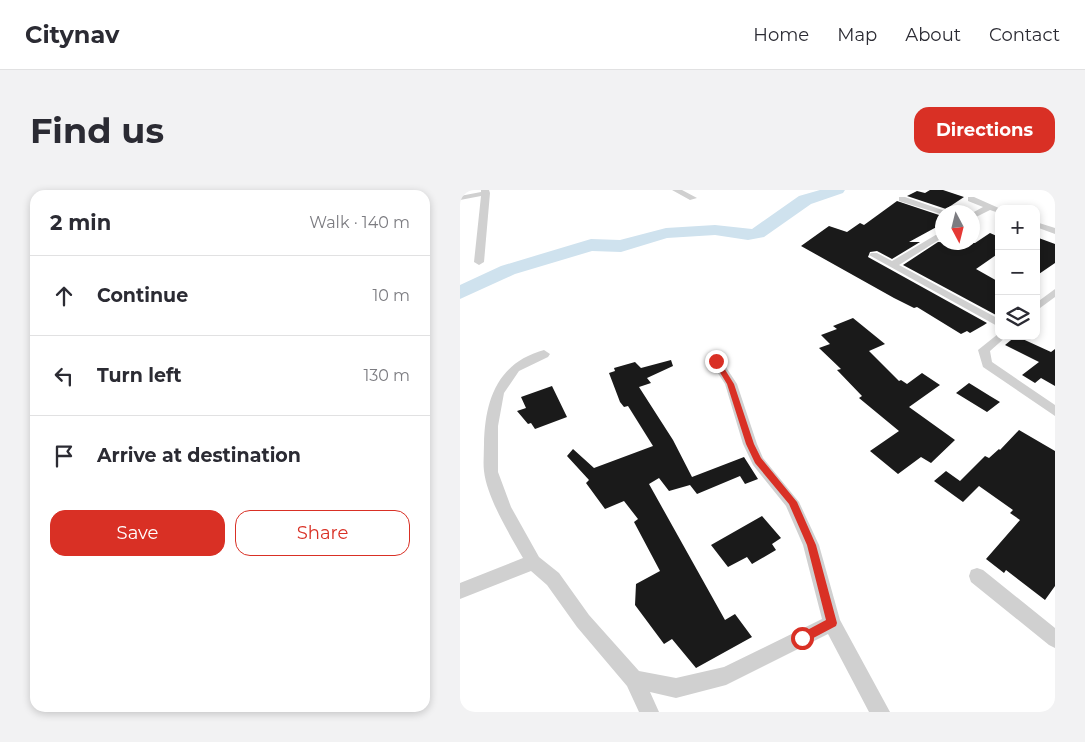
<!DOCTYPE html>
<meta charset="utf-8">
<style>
:root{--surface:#fff;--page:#f2f2f3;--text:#2b2b33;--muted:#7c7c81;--line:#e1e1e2;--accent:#d93025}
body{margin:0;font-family:Montserrat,sans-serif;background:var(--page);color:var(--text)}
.controls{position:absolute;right:15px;top:15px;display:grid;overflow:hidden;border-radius:10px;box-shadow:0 2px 8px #0003}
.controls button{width:45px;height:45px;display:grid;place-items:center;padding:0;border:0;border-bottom:1px solid var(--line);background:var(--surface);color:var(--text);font:25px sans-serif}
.compass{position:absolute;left:475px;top:15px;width:45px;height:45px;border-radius:50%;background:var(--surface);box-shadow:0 2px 8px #0003;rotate:173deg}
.stop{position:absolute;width:15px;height:15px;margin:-11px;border:4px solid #d93025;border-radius:50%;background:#fff}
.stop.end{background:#d93025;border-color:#fff;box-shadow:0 1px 5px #0008}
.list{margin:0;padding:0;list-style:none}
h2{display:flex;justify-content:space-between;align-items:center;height:65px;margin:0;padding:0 20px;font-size:21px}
h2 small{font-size:16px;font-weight:400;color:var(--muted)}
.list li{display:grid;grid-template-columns:32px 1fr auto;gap:15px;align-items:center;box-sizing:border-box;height:80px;padding:0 20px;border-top:1px solid var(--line)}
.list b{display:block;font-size:19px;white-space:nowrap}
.list em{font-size:16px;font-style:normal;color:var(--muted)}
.actions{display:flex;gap:10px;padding:15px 20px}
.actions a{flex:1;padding:11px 0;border:1px solid var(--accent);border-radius:15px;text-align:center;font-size:18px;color:var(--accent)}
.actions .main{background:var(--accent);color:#fff}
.icon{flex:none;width:28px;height:28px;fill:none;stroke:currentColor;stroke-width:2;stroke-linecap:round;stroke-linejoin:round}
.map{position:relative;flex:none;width:595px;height:522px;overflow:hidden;border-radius:15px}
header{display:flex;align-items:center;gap:30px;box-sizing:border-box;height:70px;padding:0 25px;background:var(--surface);border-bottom:1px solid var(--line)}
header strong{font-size:24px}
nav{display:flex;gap:28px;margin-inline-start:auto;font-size:18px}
.intro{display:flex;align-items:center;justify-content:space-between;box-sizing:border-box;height:120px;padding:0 30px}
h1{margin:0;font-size:35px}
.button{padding:12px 22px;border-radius:15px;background:var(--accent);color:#fff;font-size:18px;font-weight:700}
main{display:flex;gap:30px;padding:0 30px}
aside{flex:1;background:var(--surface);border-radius:15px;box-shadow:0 2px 8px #0003}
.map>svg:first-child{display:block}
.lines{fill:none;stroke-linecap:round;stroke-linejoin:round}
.river{fill:#cfe2ee;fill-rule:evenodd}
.building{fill:#1a1a1a}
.street{fill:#d0d0d0;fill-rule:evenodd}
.route{fill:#d93025}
</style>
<header>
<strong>Citynav</strong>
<nav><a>Home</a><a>Map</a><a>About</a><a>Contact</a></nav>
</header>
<div class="intro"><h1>Find us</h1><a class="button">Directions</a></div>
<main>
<aside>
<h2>2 min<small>Walk · 140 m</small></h2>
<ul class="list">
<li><svg class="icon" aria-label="ahead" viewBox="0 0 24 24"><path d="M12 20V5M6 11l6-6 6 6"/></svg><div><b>Continue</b></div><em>10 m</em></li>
<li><svg class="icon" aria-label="left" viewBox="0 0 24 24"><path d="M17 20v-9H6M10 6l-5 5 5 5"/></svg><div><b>Turn left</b></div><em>130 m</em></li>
<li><svg class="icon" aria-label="arrive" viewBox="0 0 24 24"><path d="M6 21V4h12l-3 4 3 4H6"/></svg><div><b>Arrive at destination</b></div></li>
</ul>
<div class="actions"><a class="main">Save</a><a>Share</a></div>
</aside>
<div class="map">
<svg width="595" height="522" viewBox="0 0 595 522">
<rect width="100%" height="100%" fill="#fff"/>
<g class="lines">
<!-- river -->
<path class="river" d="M 360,0 L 385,0 L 383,3 L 351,14 L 304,47 L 288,50 L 255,45 L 207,48 L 161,62 L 132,61 L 55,84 L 0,109 L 0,95 L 41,76 L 131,49 L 160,50 L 206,38 L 255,35 L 292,39 L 339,6 Z"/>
</g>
<!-- building -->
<path class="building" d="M 470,0 L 483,0 L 504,7 L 486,19 L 447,6 L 457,1 L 465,3 Z
M 437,11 L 482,26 L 482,34 L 449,52 L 460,52 L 432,69 L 417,61 L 410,62 L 408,67 L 527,133 L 524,135 L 510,143 L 507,141 L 501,144 L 457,117 L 454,118 L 434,108 L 341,56 L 369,36 L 387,42 L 400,33 L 404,35 Z
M 530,43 L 539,47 L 539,63 L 516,79 L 539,92 L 539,124 L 536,125 L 443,75 L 478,52 L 515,53 Z
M 576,47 L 595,54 L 595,73 L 576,86 Z
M 393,128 L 425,154 L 409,161 L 439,191 L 441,190 L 447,194 L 462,183 L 480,195 L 449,217 L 495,250 L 471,273 L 461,267 L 438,284 L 410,261 L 439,241 L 399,208 L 402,206 L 377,180 L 381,179 L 359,158 L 370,154 L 361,145 L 377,139 L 373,136 Z
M 556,146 L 591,162 L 595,159 L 595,196 L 581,188 L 575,193 L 562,185 L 579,172 L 545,155 Z
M 211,170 L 213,176 L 187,188 L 191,193 L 179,197 L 213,250 L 232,287 L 284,267 L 298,289 L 285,294 L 280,286 L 237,304 L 230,295 L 209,301 L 199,288 L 189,294 L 265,430 L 275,424 L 292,447 L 236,478 L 212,449 L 204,454 L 175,415 L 176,394 L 200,381 L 174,332 L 178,329 L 164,311 L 145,319 L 126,293 L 129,290 L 107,266 L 113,259 L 134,278 L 193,256 L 168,216 L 164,217 L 160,212 L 149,183 L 155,181 L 154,178 L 175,172 L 181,178 Z
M 509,193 L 530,206 L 540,212 L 527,222 L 496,203 Z
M 92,196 L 107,227 L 75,239 L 71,233 L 68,234 L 57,221 L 66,218 L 61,207 Z
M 559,240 L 595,261 L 595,396 L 585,410 L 546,380 L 544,383 L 526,369 L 560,330 L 550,323 L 553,320 L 519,296 L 503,312 L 474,291 L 486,281 L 500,291 L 525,266 L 529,268 L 539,259 L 540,260 Z
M 302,326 L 321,348 L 312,354 L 316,360 L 292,374 L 287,367 L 268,377 L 251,355 Z"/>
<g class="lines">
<!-- street -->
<path class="street" d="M 21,0 L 29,0 L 30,3 L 24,72 L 19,75 L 14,72 L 21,6 L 0,10 L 0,6 L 21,2 Z
M 212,0 L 222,0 L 237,8 L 230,10 Z
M 439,7 L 445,7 L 488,22 L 481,24 L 439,11 Z
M 508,7 L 514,7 L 541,19 L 539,19 L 539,23 L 530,20 L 512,29 L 512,23 L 523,17 L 508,11 Z
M 576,32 L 595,38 L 595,44 L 576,37 Z
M 479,43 L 482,43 L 482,48 L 439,75 L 539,129 L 539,137 L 409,65 L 411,63 L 417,63 L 432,71 Z
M 595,99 L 595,107 L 576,121 L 576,113 Z
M 538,144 L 539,146 L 547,146 L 530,161 L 532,172 L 595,215 L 595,226 L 523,177 L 518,160 Z
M 84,160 L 90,164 L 88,167 L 59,181 L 44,203 L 38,236 L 38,282 L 51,317 L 79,367 L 99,383 L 129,425 L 179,481 L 216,488 L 264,477 L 362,429 L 343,355 L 326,316 L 293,275 L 283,254 L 265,194 L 250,171 L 256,167 L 260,168 L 277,194 L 297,254 L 303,268 L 339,312 L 359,355 L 380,430 L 430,522 L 409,522 L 368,444 L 266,495 L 216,508 L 190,502 L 199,522 L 179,522 L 167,496 L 117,437 L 87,395 L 71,381 L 0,409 L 0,393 L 63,368 C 50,345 27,308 24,281 C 23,273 24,263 24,254 C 25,210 37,173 84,160 Z
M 517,378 L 523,380 L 595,438 L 595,458 L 589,455 L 511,392 L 509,386 L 511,380 Z"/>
</g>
<!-- route -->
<path class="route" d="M 256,169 L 259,170 L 274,194 L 294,254 L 301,268 L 337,312 L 356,355 L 377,433 L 376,436 L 342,454 L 338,452 L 336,448 L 338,445 L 366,430 L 347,355 L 329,314 L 295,273 L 286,254 L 267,194 L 253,171 Z"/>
</svg>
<div class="controls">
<button>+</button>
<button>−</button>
<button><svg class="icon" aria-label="layers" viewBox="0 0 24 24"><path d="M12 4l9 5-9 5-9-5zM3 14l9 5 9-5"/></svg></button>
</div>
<svg class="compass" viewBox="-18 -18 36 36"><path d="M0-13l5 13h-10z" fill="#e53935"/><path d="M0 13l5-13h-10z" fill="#7c7c81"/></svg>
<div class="stop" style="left:342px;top:448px"></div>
<div class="stop end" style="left:256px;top:171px"></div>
</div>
</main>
